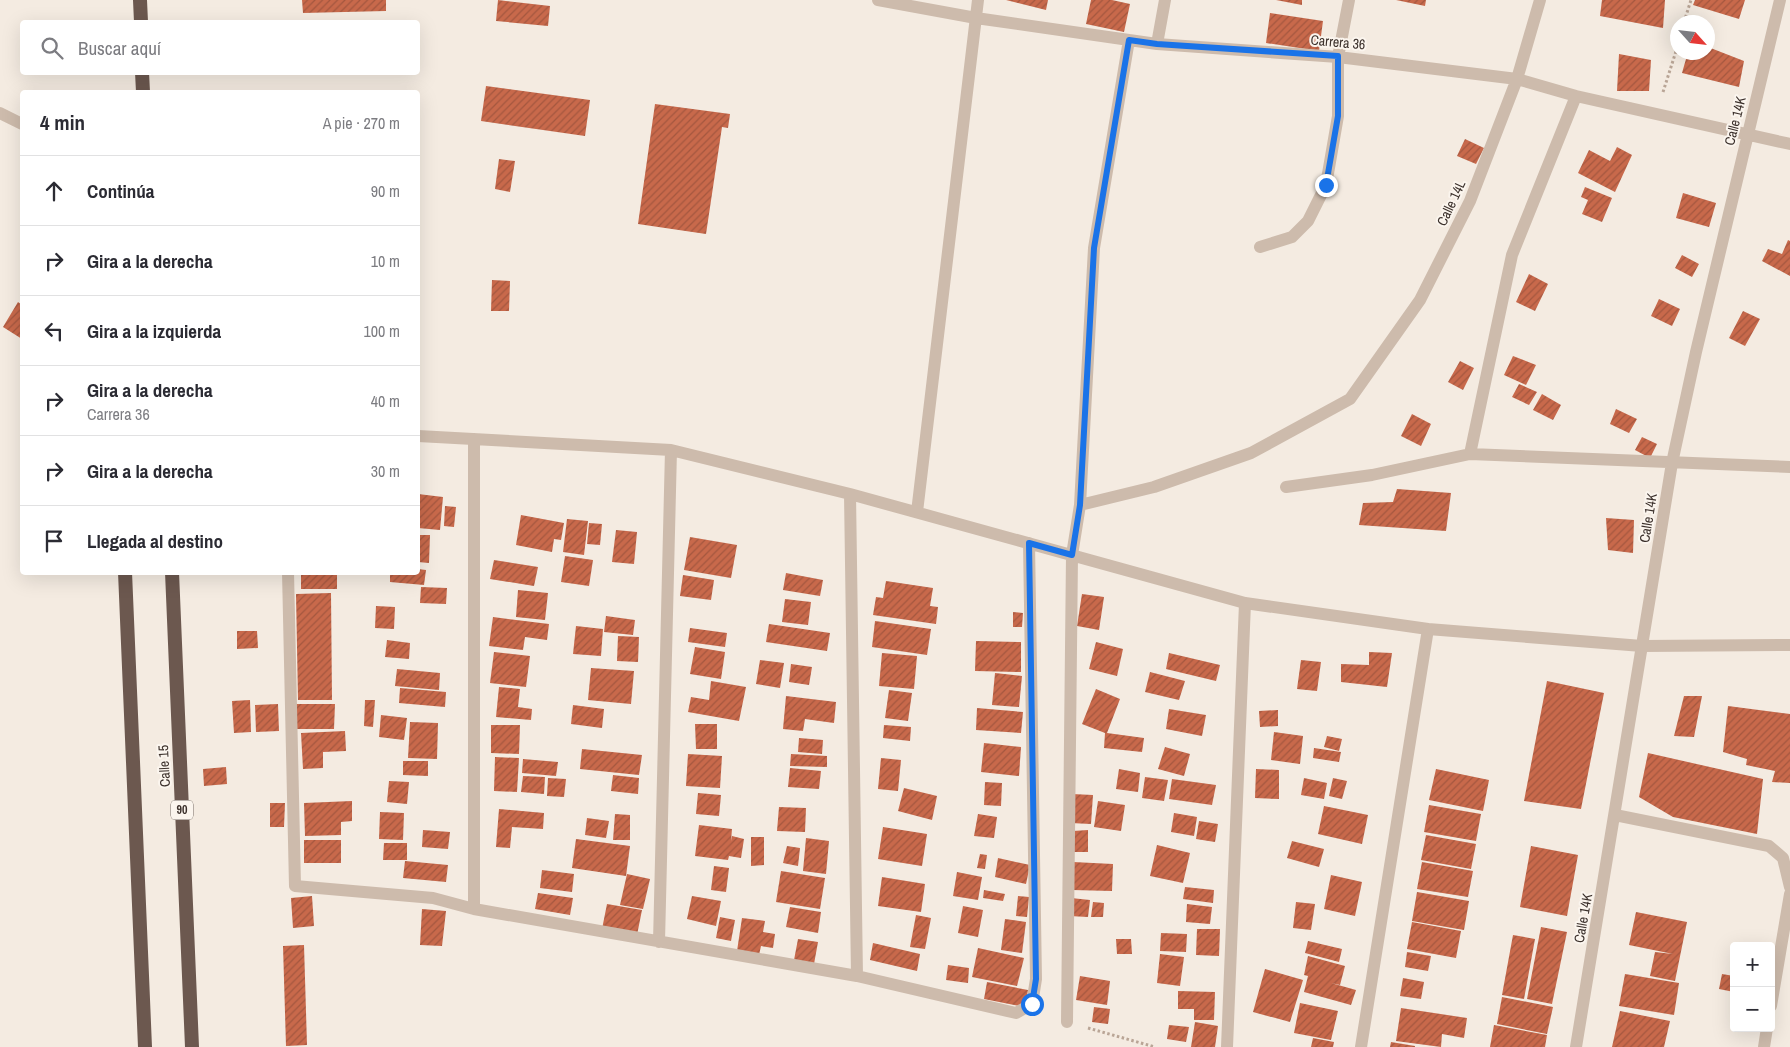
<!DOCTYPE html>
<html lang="es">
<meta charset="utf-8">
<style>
:root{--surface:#fff;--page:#f7f7f7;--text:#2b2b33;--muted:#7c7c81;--line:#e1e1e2}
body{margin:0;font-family:"Archivo Narrow",sans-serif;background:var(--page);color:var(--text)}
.controls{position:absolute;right:15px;bottom:15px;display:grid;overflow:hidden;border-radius:5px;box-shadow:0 5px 20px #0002}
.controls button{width:45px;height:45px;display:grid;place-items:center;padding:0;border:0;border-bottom:1px solid var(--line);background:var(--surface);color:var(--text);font:25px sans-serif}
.compass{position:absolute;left:1670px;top:15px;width:45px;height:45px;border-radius:50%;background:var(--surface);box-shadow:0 5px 20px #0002;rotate:117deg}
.stop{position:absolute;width:15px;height:15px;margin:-11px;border:4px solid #1a73e8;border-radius:50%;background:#fff}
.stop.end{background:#1a73e8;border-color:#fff;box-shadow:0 1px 5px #0008}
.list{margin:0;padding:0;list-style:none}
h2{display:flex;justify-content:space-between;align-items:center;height:65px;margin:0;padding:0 20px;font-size:21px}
h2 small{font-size:16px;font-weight:400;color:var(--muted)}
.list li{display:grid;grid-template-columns:32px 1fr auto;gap:15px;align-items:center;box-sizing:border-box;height:70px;padding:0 20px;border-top:1px solid var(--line)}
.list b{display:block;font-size:19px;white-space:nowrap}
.list p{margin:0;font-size:16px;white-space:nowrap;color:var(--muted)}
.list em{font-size:16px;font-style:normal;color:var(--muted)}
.icon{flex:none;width:28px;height:28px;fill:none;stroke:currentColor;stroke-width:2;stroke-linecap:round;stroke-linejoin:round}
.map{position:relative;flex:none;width:1790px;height:1047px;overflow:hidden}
.search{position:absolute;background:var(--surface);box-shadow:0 5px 20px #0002;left:20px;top:20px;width:400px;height:55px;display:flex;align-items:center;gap:12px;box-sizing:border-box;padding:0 18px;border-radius:5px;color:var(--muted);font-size:19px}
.panel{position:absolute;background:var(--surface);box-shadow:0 5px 20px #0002;left:20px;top:90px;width:400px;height:485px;border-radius:5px}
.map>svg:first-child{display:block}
.building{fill:url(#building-hatch)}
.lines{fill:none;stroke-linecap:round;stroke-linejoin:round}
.path{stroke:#b9a596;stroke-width:3;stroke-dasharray:2.5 2.5;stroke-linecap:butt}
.service{stroke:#cdbbac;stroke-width:12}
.minor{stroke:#cdbbac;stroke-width:12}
.trunk{stroke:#6c584f;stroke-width:14}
.route{stroke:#1a73e8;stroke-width:6}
.labels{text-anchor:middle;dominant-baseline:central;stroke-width:4;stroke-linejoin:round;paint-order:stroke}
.shield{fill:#fbf5ee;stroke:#756b66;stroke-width:1}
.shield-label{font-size:12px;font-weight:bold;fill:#3b302b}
.street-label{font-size:14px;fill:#3b302b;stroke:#fbf5ee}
</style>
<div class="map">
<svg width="1790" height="1047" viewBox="0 0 1790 1047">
<defs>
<pattern id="building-hatch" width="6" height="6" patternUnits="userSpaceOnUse" patternTransform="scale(1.25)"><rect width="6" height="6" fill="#c8694b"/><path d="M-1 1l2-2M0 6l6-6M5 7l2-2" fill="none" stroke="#a4573f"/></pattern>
</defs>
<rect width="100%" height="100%" fill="#f4ebe1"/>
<!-- building -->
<path class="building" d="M 302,0 L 386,0 L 386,11 L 303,13 Z
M 498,0 L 550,6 L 548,26 L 496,21 Z
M 1006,0 L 1048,0 L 1046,10 Z
M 1091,0 L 1112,0 L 1130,4 L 1124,32 L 1086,24 Z
M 1276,0 L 1302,0 L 1302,5 Z
M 1396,0 L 1426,0 L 1425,6 Z
M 1602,0 L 1665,0 L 1663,28 L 1600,16 Z
M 1695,0 L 1745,0 L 1739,19 L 1693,5 Z
M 1270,13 L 1323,21 L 1319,51 L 1266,43 Z
M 1708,47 L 1744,61 L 1739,87 L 1682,73 L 1688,52 L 1708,52 Z
M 1619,54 L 1651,60 L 1649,91 L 1617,91 Z
M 486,86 L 590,100 L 585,136 L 481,121 Z
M 655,104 L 730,114 L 728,128 L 722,127 L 706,234 L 638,224 Z
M 1465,139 L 1484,148 L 1476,164 L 1457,156 Z
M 1617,147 L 1632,155 L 1615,192 L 1578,173 L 1589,150 L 1610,161 Z
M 499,159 L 515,161 L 510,192 L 495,189 Z
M 1585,187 L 1612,198 L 1602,222 L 1582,214 L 1588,200 L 1581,197 Z
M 1683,193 L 1716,203 L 1709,227 L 1676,218 Z
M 1788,240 L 1790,241 L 1790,276 L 1762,261 L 1768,249 L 1782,254 Z
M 1682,255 L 1699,264 L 1692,277 L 1675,268 Z
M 1529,274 L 1548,284 L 1535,311 L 1516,302 Z
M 492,280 L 510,281 L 509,311 L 491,311 Z
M 1659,299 L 1680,309 L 1672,326 L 1651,316 Z
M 18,302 L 22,305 L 22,339 L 3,327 Z
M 1743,311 L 1760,319 L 1745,346 L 1729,338 Z
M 1513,356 L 1536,365 L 1526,385 L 1504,375 Z
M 1460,361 L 1474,368 L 1463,390 L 1448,382 Z
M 1519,384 L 1537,392 L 1529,405 L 1512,397 Z
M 1542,394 L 1561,405 L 1553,420 L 1533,410 Z
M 1616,409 L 1637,419 L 1629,433 L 1610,424 Z
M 1412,414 L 1431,424 L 1421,446 L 1401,436 Z
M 1642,437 L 1657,444 L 1650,458 L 1635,450 Z
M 1397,489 L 1451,493 L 1446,531 L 1359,525 L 1363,503 L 1393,502 Z
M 418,494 L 443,497 L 440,530 L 418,528 Z
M 445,506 L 456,507 L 454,527 L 444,526 Z
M 521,515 L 564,523 L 561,540 L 554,539 L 552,552 L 516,545 Z
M 1606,518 L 1634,520 L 1633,553 L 1608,550 Z
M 567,519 L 588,521 L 584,555 L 563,552 Z
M 589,523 L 602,524 L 600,545 L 587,544 Z
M 616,530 L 637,532 L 634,564 L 612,562 Z
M 418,535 L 430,535 L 429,563 L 418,562 Z
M 690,537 L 737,545 L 731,578 L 684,570 Z
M 565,556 L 593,560 L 589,586 L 561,582 Z
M 494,560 L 538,567 L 534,586 L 490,579 Z
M 418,569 L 426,570 L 424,585 L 390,582 L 390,572 L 418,572 Z
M 301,572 L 337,572 L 337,589 L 301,589 Z
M 786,573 L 823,580 L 820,596 L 783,590 Z
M 683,575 L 714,580 L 711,600 L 680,596 Z
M 886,581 L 933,588 L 930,606 L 938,607 L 936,624 L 873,615 L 876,597 L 883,598 Z
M 421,587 L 447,588 L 446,604 L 420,603 Z
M 518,590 L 548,593 L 545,620 L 516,617 Z
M 331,593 L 332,700 L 298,700 L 296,594 Z
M 1082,594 L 1104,597 L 1099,630 L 1077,626 Z
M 785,599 L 811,602 L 808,625 L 782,622 Z
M 376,606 L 395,607 L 394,629 L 375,628 Z
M 1013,612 L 1023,613 L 1022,627 L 1013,627 Z
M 606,616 L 635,620 L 633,635 L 604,632 Z
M 493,617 L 549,624 L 547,640 L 525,637 L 523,650 L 489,646 Z
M 875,621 L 931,629 L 927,655 L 872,647 Z
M 769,624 L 830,633 L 827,651 L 766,642 Z
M 576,626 L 603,629 L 601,656 L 573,654 Z
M 690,628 L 727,633 L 725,647 L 688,642 Z
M 237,631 L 257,631 L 258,648 L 237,649 Z
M 618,636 L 639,637 L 638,662 L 617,661 Z
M 387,640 L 410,643 L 409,659 L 385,657 Z
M 976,641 L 1021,642 L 1021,672 L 975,671 Z
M 1096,642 L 1123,649 L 1117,676 L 1089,669 Z
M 695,647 L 725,652 L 721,679 L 690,674 Z
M 494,652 L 530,656 L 526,687 L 490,683 Z
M 1369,652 L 1392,653 L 1387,687 L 1341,682 L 1341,664 L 1369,665 Z
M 882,653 L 917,656 L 914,689 L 879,686 Z
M 1169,653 L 1220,665 L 1216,681 L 1166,669 Z
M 760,660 L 784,663 L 780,688 L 756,684 Z
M 1301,660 L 1321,662 L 1317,691 L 1297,689 Z
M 791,664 L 812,667 L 809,685 L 789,682 Z
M 591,668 L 634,671 L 631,704 L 588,700 Z
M 397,669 L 440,673 L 439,690 L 395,686 Z
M 1150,672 L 1185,681 L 1179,700 L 1145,692 Z
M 995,673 L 1022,676 L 1019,707 L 992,705 Z
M 711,681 L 746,687 L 739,721 L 688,712 L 691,697 L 709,700 Z
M 1547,681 L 1604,693 L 1581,809 L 1524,801 Z
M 499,687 L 520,689 L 518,707 L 532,709 L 531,720 L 496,717 Z
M 400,688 L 446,692 L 445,707 L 399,703 Z
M 1096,689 L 1120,699 L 1107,733 L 1144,738 L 1142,752 L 1104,748 L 1105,733 L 1082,724 Z
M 889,690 L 912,693 L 908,721 L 885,718 Z
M 786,696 L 836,702 L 834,723 L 805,719 L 803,731 L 783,729 Z
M 1684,696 L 1702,696 L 1694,737 L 1674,736 Z
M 250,700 L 251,732 L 234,733 L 232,701 Z
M 365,700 L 375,700 L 373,727 L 364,726 Z
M 278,704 L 279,731 L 256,732 L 255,705 Z
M 295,704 L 335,704 L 334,729 L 295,729 Z
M 573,705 L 604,709 L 602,728 L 571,724 Z
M 1728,706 L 1790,714 L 1790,783 L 1772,782 L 1775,771 L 1746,765 L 1747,759 L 1723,752 Z
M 977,708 L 1023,712 L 1021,733 L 976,730 Z
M 1169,709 L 1206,715 L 1202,736 L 1166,729 Z
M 1278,710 L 1278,726 L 1260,727 L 1259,711 Z
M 381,715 L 407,718 L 404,740 L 379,737 Z
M 410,722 L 438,723 L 437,759 L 408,758 Z
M 695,724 L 717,724 L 717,749 L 696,749 Z
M 491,725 L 520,725 L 519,754 L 491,753 Z
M 884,725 L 911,727 L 910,741 L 883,738 Z
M 345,731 L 346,751 L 323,752 L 323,768 L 303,769 L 301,733 Z
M 1274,732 L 1303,736 L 1300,764 L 1271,760 Z
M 1327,736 L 1342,739 L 1339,751 L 1324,747 Z
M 799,738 L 823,740 L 822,754 L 798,752 Z
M 984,743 L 1021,747 L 1019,776 L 981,772 Z
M 1165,747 L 1190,754 L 1184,776 L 1158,769 Z
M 1314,748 L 1341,752 L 1339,762 L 1313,758 Z
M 582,749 L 642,755 L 639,775 L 580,769 Z
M 1648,753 L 1763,779 L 1757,834 L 1673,817 L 1639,797 Z
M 688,754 L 722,756 L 720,788 L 686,786 Z
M 791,754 L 827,756 L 827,767 L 790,766 Z
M 495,757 L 519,758 L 517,792 L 494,791 Z
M 881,758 L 901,760 L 898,791 L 878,789 Z
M 523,759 L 558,762 L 556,776 L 522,773 Z
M 403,761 L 428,761 L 428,776 L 403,775 Z
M 226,767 L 227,784 L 204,786 L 203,769 Z
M 790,768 L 821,771 L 819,789 L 788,787 Z
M 1119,769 L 1140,773 L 1138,792 L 1116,789 Z
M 1256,769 L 1279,770 L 1279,799 L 1255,798 Z
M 1436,769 L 1489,780 L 1483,811 L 1429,800 Z
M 613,775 L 639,778 L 638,794 L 611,791 Z
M 523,776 L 545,777 L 544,794 L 521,792 Z
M 1145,777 L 1168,780 L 1164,801 L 1142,798 Z
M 548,778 L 566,779 L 564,797 L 547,796 Z
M 1304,778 L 1327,783 L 1324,799 L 1301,795 Z
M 1333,778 L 1347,781 L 1342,799 L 1329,796 Z
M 1172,779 L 1216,785 L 1212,805 L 1169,799 Z
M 389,781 L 409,782 L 407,804 L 387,802 Z
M 985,782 L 1002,783 L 1001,806 L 984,805 Z
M 904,788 L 937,796 L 932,820 L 898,811 Z
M 698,793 L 721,795 L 719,816 L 696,814 Z
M 1072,794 L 1093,795 L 1091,824 L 1070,823 Z
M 352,801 L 352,821 L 341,822 L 341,835 L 305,836 L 304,803 Z
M 1098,801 L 1125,805 L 1121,831 L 1094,827 Z
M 270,803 L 285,803 L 284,827 L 270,827 Z
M 1429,805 L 1481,814 L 1476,841 L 1424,832 Z
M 1324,806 L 1368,815 L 1362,844 L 1318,834 Z
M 779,807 L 806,808 L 805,832 L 777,831 Z
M 499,809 L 544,813 L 543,829 L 512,827 L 510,848 L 496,847 Z
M 380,812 L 404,813 L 403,840 L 379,839 Z
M 1174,813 L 1197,817 L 1194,836 L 1171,832 Z
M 615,814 L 630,815 L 630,840 L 613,840 Z
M 978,814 L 997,817 L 994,838 L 974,836 Z
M 587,818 L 609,821 L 606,838 L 585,835 Z
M 1199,821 L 1218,824 L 1215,842 L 1196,839 Z
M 699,825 L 732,829 L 731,841 L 732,836 L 744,839 L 741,858 L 729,856 L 728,860 L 695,856 Z
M 883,827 L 927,834 L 922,866 L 878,859 Z
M 423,830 L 450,832 L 448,849 L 422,847 Z
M 1088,830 L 1088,852 L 1073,852 L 1073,831 Z
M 1426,835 L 1476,844 L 1471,869 L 1421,860 Z
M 751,837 L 764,837 L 764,865 L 751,866 Z
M 806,838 L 829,841 L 826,874 L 803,871 Z
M 576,839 L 630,846 L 626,876 L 572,868 Z
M 304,840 L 341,840 L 341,863 L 304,863 Z
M 1292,841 L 1324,849 L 1319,867 L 1287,858 Z
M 384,843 L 407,843 L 407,860 L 383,860 Z
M 1157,845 L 1190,853 L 1183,883 L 1150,876 Z
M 787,846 L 800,848 L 798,866 L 783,863 Z
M 1531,846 L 1578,855 L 1567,916 L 1520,907 Z
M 980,854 L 987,855 L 985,869 L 977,868 Z
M 998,858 L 1030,865 L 1026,884 L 995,877 Z
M 405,861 L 448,865 L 446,882 L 403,878 Z
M 1073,862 L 1113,864 L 1112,891 L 1072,890 Z
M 1422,862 L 1473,871 L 1468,897 L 1417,889 Z
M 714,866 L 729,868 L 726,892 L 711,890 Z
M 542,870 L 574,874 L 572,892 L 540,888 Z
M 781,871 L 825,878 L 820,909 L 776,902 Z
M 957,872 L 982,877 L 978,900 L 953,896 Z
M 627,874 L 650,879 L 643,909 L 620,905 Z
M 1331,875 L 1362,882 L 1355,916 L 1324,909 Z
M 882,877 L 925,884 L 921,912 L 878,906 Z
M 1185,887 L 1214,890 L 1213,903 L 1183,899 Z
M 984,890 L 1005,894 L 1003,901 L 983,898 Z
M 1417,892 L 1469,901 L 1464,930 L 1412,921 Z
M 538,893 L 573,898 L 570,915 L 535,909 Z
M 312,896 L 314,926 L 293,928 L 291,898 Z
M 692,896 L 721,901 L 716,926 L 687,919 Z
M 1018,896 L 1029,897 L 1027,917 L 1016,916 Z
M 1071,898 L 1090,900 L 1088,917 L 1069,916 Z
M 1093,902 L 1104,903 L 1103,917 L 1091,917 Z
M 1296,902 L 1315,904 L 1311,930 L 1293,928 Z
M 607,904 L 642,910 L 637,935 L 602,929 Z
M 1187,904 L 1212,907 L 1210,924 L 1186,922 Z
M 963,906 L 983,910 L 978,937 L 958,933 Z
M 790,907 L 821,912 L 818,933 L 786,927 Z
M 422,909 L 446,911 L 442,946 L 420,945 Z
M 1636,912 L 1687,922 L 1675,981 L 1650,976 L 1655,952 L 1673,954 L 1629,945 Z
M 916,915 L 931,918 L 925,949 L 910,947 Z
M 720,917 L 735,920 L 731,941 L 716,938 Z
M 742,918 L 765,921 L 763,932 L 775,934 L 773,948 L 761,946 L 759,955 L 737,951 Z
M 1005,919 L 1026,922 L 1022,953 L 1001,950 Z
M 1412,922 L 1461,931 L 1456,958 L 1407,949 Z
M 1541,927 L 1567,932 L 1552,1004 L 1527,999 Z
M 1197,929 L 1220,929 L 1219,956 L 1196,955 Z
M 1161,933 L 1187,934 L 1186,952 L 1160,951 Z
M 1513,935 L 1535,939 L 1524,999 L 1502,995 Z
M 798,939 L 818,942 L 814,964 L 794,960 Z
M 1116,939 L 1131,939 L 1132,954 L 1117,954 Z
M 1308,941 L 1342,949 L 1339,962 L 1305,953 Z
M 873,943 L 920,954 L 917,971 L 870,960 Z
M 304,945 L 307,1045 L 286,1046 L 283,946 Z
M 978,948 L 1024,958 L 1017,986 L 972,977 Z
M 1407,952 L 1431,956 L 1428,971 L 1405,967 Z
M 1160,954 L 1184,957 L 1180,986 L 1157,983 Z
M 1308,956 L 1345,966 L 1340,985 L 1331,983 L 1356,990 L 1351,1005 L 1304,992 L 1308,976 L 1304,975 Z
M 948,965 L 969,968 L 968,983 L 946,980 Z
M 1265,969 L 1303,980 L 1290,1022 L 1253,1012 Z
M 1625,974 L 1679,983 L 1674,1015 L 1619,1006 Z
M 1722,974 L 1734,976 L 1734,992 L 1719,989 Z
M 1080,976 L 1110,981 L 1107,1005 L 1076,1000 Z
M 1403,978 L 1424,982 L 1421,999 L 1400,996 Z
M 987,982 L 1028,990 L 1025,1007 L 984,999 Z
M 1178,991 L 1215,992 L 1214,1020 L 1194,1020 L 1194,1009 L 1178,1009 Z
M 1502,997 L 1553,1007 L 1547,1034 L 1497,1024 Z
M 1300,1003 L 1338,1011 L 1331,1040 L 1294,1033 Z
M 1094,1007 L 1110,1009 L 1108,1024 L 1092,1022 Z
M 1401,1008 L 1467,1018 L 1464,1038 L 1442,1034 L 1441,1047 L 1396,1041 Z
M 1620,1011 L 1670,1021 L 1664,1047 L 1612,1047 Z
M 1195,1022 L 1218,1026 L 1215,1047 L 1191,1047 Z
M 1169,1025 L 1189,1027 L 1186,1042 L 1167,1039 Z
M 1494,1025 L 1547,1035 L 1545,1047 L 1490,1047 Z
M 1313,1038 L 1334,1042 L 1333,1047 L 1311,1047 Z
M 1391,1042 L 1415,1046 L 1415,1047 L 1390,1047 Z"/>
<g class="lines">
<!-- path -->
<path class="path" d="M 1684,22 L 1691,0
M 1663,92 L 1678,45
M 1088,1028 L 1155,1047"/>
<!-- service -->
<path class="service" d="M 0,113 L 22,124
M 1260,247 L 1292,237 L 1308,221 L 1326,185 L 1338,116 L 1338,57"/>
<!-- minor -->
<path class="minor" d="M 878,0 L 976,18 L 1157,44 L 1338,57 L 1517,79 L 1576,96 L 1790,144
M 1157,44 L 1165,0
M 1338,57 L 1349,0
M 418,436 L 671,450 L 850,494 L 1245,603 L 1428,629 L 1642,646 L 1790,645
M 474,439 L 474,909
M 1470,454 L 1512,255 L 1576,96
M 1286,487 L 1372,475 L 1470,454 L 1790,467
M 850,494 L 857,976
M 1080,505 L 1154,487 L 1251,453 L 1350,399 L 1420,300 L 1470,201 L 1517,79 L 1540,0
M 917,512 L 978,0
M 288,572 L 295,886 L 433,898 L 474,909 L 857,976 L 1016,1013 L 1032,1004 L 1036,979 L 1029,543
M 1615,815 L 1769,846 L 1783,858 L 1790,887
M 659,942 L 671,450
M 1771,1006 L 1790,894
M 1067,1022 L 1072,555 L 1080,505 L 1094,248 L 1129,40
M 1227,1047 L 1245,603
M 1361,1047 L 1428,629
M 1576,1047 L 1672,463 L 1696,352 L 1780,0
M 1764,1047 L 1767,1028"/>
<!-- trunk -->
<path class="trunk" d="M 140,0 L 141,22
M 142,72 L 143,92
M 125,572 L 145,1047
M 172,572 L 192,1047"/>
</g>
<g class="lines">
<!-- route -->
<path class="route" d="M 1032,1004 L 1036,979 L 1029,543 L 1072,555 L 1080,505 L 1094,248 L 1129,40 L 1157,44 L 1338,56 L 1338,116 L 1326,185"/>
</g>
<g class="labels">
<!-- shield labels -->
<rect class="shield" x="171" y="800.5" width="22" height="19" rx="4"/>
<g class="shield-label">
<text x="182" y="810">90</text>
</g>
<!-- street labels -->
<g class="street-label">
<text transform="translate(1338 42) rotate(5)">Carrera 36</text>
<text transform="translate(1735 121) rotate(-76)">Calle 14K</text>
<text transform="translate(1451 203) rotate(-65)">Calle 14L</text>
<text transform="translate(1648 518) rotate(-81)">Calle 14K</text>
<text transform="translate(164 766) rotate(-93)">Calle 15</text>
<text transform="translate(1583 918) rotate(-80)">Calle 14K</text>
</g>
</g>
</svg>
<div class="controls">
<button>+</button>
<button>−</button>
</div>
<svg class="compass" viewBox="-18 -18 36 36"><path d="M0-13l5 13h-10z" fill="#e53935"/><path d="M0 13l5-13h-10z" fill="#7c7c81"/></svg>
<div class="stop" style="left:1032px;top:1004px"></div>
<div class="stop end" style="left:1326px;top:185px"></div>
<div class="search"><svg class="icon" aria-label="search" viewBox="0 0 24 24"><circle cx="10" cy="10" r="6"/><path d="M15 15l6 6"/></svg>Buscar aquí</div>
<section class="panel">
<h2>4 min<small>A pie · 270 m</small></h2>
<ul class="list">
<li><svg class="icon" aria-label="ahead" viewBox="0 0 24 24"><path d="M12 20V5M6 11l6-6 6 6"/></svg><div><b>Continúa</b></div><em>90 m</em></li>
<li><svg class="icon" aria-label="right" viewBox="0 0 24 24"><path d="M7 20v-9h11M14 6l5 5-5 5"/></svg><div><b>Gira a la derecha</b></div><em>10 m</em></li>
<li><svg class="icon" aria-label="left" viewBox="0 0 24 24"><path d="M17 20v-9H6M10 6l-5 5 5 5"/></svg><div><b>Gira a la izquierda</b></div><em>100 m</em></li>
<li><svg class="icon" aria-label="right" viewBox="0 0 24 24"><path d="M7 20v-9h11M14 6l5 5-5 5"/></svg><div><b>Gira a la derecha</b><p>Carrera 36</p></div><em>40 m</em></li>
<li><svg class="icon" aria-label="right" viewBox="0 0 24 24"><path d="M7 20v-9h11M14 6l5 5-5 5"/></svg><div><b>Gira a la derecha</b></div><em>30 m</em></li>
<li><svg class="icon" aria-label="arrive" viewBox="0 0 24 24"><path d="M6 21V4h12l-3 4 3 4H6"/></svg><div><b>Llegada al destino</b></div></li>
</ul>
</section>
</div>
